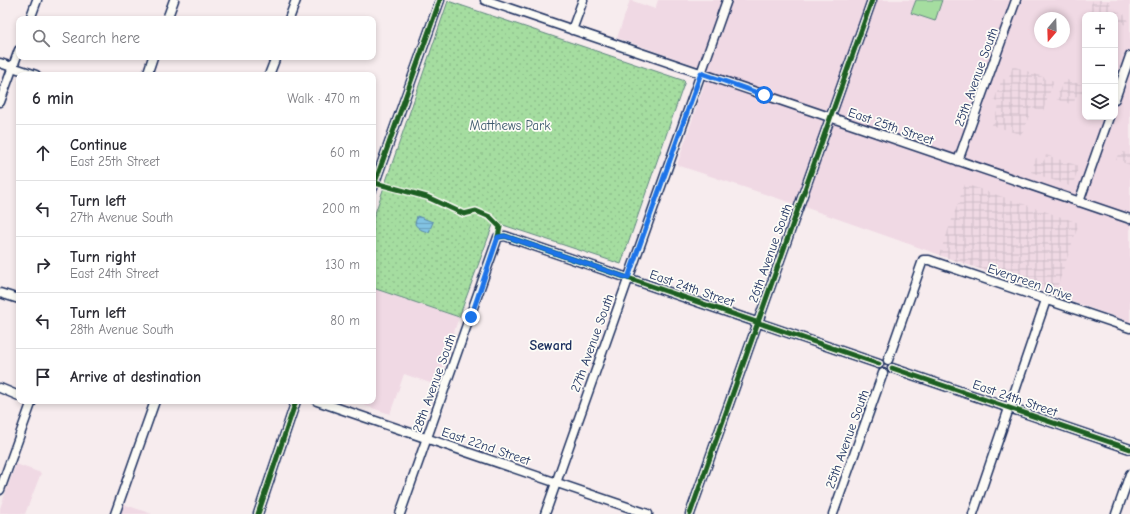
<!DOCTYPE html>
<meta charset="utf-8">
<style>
:root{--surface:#fff;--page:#f2f2f3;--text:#2b2b33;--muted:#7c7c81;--line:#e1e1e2}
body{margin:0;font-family:"Comic Neue",sans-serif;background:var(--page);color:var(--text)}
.controls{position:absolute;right:12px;top:12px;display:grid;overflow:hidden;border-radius:8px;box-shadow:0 2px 6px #0003}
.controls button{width:36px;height:36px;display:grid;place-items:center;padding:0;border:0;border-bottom:1px solid var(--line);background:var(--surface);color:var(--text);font:20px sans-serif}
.compass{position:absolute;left:1034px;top:12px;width:36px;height:36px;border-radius:50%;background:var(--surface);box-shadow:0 2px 6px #0003;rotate:199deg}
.stop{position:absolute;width:12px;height:12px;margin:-9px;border:3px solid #1a73e8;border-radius:50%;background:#fff}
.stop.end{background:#1a73e8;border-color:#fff;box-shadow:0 1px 4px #0008}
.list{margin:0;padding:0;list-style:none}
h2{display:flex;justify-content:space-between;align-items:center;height:52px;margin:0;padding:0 16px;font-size:17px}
h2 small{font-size:13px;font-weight:400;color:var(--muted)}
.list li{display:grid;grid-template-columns:26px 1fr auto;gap:12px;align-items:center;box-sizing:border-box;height:56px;padding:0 16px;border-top:1px solid var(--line)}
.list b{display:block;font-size:15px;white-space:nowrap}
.list p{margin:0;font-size:13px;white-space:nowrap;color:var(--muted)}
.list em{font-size:13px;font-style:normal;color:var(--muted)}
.icon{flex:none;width:22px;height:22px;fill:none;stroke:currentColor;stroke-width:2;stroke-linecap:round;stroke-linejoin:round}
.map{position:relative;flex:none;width:1130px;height:514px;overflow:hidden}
.search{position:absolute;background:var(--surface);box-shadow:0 2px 6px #0003;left:16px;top:16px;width:360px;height:44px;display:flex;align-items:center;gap:10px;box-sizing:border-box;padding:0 14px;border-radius:8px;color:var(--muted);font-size:15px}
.panel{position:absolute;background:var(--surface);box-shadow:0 2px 6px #0003;left:16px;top:72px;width:360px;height:332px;border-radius:8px}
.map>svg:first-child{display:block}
.built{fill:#f0d9e4;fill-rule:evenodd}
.industrial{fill:url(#industrial-grid)}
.grass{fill:#a5dda0;stroke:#60867f}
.park{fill:url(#park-dots);stroke:#60867f}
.water{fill:url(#water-rules);stroke:#5988ae}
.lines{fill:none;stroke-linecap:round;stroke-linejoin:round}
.minor-casing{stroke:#1b2f5e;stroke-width:11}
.minor{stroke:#fdfcf7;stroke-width:8}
.cycleway-casing{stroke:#fdfcf7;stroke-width:8}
.cycleway{stroke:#1b5e20;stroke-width:5}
.route{stroke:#1a73e8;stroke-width:5}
.labels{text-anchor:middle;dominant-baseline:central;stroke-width:3.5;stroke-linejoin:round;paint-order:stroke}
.street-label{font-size:13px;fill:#1b2f5e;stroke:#fdfcf7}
.park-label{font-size:13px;fill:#3e5a6e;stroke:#fdfcf7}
.neighbourhood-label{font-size:14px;font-weight:bold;fill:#1b2f5e;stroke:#fdfcf7}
</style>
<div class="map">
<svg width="1130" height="514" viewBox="0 0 1130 514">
<defs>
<pattern id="industrial-grid" width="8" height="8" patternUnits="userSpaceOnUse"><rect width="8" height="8" fill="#f0d9e4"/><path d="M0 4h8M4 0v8" fill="none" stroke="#cdbbc6"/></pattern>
<pattern id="park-dots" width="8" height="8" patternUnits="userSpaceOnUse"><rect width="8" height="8" fill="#a5dda0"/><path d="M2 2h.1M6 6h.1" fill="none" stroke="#8dbe8c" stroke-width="1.8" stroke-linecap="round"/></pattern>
<pattern id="water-rules" width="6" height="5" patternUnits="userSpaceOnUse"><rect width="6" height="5" fill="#82c3e3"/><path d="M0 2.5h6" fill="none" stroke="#6a9fbb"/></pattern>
</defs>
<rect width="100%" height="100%" fill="#f7ecee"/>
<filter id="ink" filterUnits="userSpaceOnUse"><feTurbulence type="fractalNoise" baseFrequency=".025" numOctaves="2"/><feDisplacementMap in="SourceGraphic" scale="8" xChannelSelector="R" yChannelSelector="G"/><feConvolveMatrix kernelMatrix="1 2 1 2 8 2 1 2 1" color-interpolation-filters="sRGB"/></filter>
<g filter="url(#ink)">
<!-- built -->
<path class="built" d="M 630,0 L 655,9 L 658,0 L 1130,0 L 1130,322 L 807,208 L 677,165 L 709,70 L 617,38 ZM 1085,15 L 1115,15 L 1115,117 L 1085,117 ZM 1040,18 L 1064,18 L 1064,42 L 1040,42 Z
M 373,288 L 459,317 L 436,385 L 404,374 L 390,414 L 351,401 L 373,401 Z
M 16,464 L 41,473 L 25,514 L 0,513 L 0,508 Z
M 123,504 L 152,514 L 120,514 Z"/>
<!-- industrial -->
<path class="industrial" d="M 1093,0 L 1104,0 L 1111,2 L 1109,9 L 1129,16 L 1126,25 L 1115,21 L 1115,15 L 1087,15 Z
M 1013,66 L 1054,81 L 1043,111 L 1032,107 L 1022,135 L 992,125 L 1000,103 L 994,101 L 1002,79 L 1008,80 Z
M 1064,79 L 1085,86 L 1085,99 L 1076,96 L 1073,105 L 1056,99 Z
M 1119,151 L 1130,154 L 1130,165 L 1116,160 Z
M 1046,155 L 1079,166 L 1072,187 L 1031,172 L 1036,158 L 1044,161 Z
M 965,184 L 1079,223 L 1055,294 L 939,255 Z"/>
<!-- grass -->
<path class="grass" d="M 916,0 L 942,0 L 935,21 L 911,13 Z"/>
<!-- park -->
<path class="park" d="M 448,1 L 685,81 L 621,264 L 494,222 L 459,317 L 373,288 L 373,219 Z"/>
<!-- water -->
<path class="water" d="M 417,216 L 433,222 L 429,232 C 423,231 418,229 415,224 Z"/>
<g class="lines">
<!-- minor casing -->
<g class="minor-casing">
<path id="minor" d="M 485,0 L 1130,219
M 30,19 L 37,0
M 167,19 L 174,0
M 289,19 L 296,0
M 572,30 L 583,0
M 0,63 L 36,75
M 147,75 L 153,57
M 269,75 L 276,57
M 1115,99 L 1130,56
M 0,102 L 19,50
M 958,161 L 1016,0
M 373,188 L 440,0
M 1079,202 L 1109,117
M 0,293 L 19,299
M 888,360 L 923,260 L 929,260 L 1130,328
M 892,368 L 1130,449
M 0,388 L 19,396
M 317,401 L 648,514
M 0,490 L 32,401
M 115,514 L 155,401
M 258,514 L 296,401
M 400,514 L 498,237 L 505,236 L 879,364
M 545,514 L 727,0
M 690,514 L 872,0
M 833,514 L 883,373
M 973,514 L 1046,300
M 1116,514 L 1130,474"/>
</g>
<!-- minor -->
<use href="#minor" class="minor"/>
<!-- cycleway casing -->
<g class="cycleway-casing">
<path id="cycleway" d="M 375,183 L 427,197 L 464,214 L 476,211 L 490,217 L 500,227 L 498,237 L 505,236 L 879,364
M 373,188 L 440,0
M 892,368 L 1130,449
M 258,514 L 296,401
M 690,514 L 872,0"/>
</g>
<!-- cycleway -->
<use href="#cycleway" class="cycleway"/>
</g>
</g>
<g class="lines" filter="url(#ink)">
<!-- route -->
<path class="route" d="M 471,317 L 498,237 L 505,236 L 628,278 L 701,73 L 764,95"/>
</g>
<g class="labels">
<!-- street labels -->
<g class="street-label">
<text transform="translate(976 77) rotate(-70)">25th Avenue South</text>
<text transform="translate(891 126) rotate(19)">East 25th Street</text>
<text transform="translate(770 253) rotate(-70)">26th Avenue South</text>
<text transform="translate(1030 282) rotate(19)">Evergreen Drive</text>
<text transform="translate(692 288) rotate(19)">East 24th Street</text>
<text transform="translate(592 343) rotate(-70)">27th Avenue South</text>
<text transform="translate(434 383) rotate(-70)">28th Avenue South</text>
<text transform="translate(1015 398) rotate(19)">East 24th Street</text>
<text transform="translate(847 439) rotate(-70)">25th Avenue South</text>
<text transform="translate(486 446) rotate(19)">East 22nd Street</text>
</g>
<!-- park labels -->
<g class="park-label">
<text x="510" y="125">Matthews Park</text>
</g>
<!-- neighbourhood labels -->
<g class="neighbourhood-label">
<text x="551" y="345">Seward</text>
</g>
</g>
</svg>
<div class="controls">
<button>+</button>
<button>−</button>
<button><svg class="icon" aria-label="layers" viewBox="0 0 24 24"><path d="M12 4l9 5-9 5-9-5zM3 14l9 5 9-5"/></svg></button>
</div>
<svg class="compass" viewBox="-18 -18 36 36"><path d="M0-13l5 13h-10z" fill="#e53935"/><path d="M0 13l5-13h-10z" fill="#7c7c81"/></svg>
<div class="stop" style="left:764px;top:95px"></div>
<div class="stop end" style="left:471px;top:317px"></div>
<div class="search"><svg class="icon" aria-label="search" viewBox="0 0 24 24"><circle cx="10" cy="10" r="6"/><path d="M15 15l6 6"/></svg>Search here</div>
<section class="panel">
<h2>6 min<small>Walk · 470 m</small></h2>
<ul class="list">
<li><svg class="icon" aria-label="ahead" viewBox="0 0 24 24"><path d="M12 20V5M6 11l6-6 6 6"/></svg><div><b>Continue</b><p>East 25th Street</p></div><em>60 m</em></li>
<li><svg class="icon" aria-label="left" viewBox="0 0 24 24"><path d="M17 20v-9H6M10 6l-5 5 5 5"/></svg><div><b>Turn left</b><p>27th Avenue South</p></div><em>200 m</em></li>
<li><svg class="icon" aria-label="right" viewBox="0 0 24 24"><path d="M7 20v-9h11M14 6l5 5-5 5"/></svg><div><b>Turn right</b><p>East 24th Street</p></div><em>130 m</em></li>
<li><svg class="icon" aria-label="left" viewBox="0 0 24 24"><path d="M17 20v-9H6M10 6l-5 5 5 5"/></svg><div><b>Turn left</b><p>28th Avenue South</p></div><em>80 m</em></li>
<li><svg class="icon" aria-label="arrive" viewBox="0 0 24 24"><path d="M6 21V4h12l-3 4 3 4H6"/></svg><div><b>Arrive at destination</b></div></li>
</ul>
</section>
</div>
